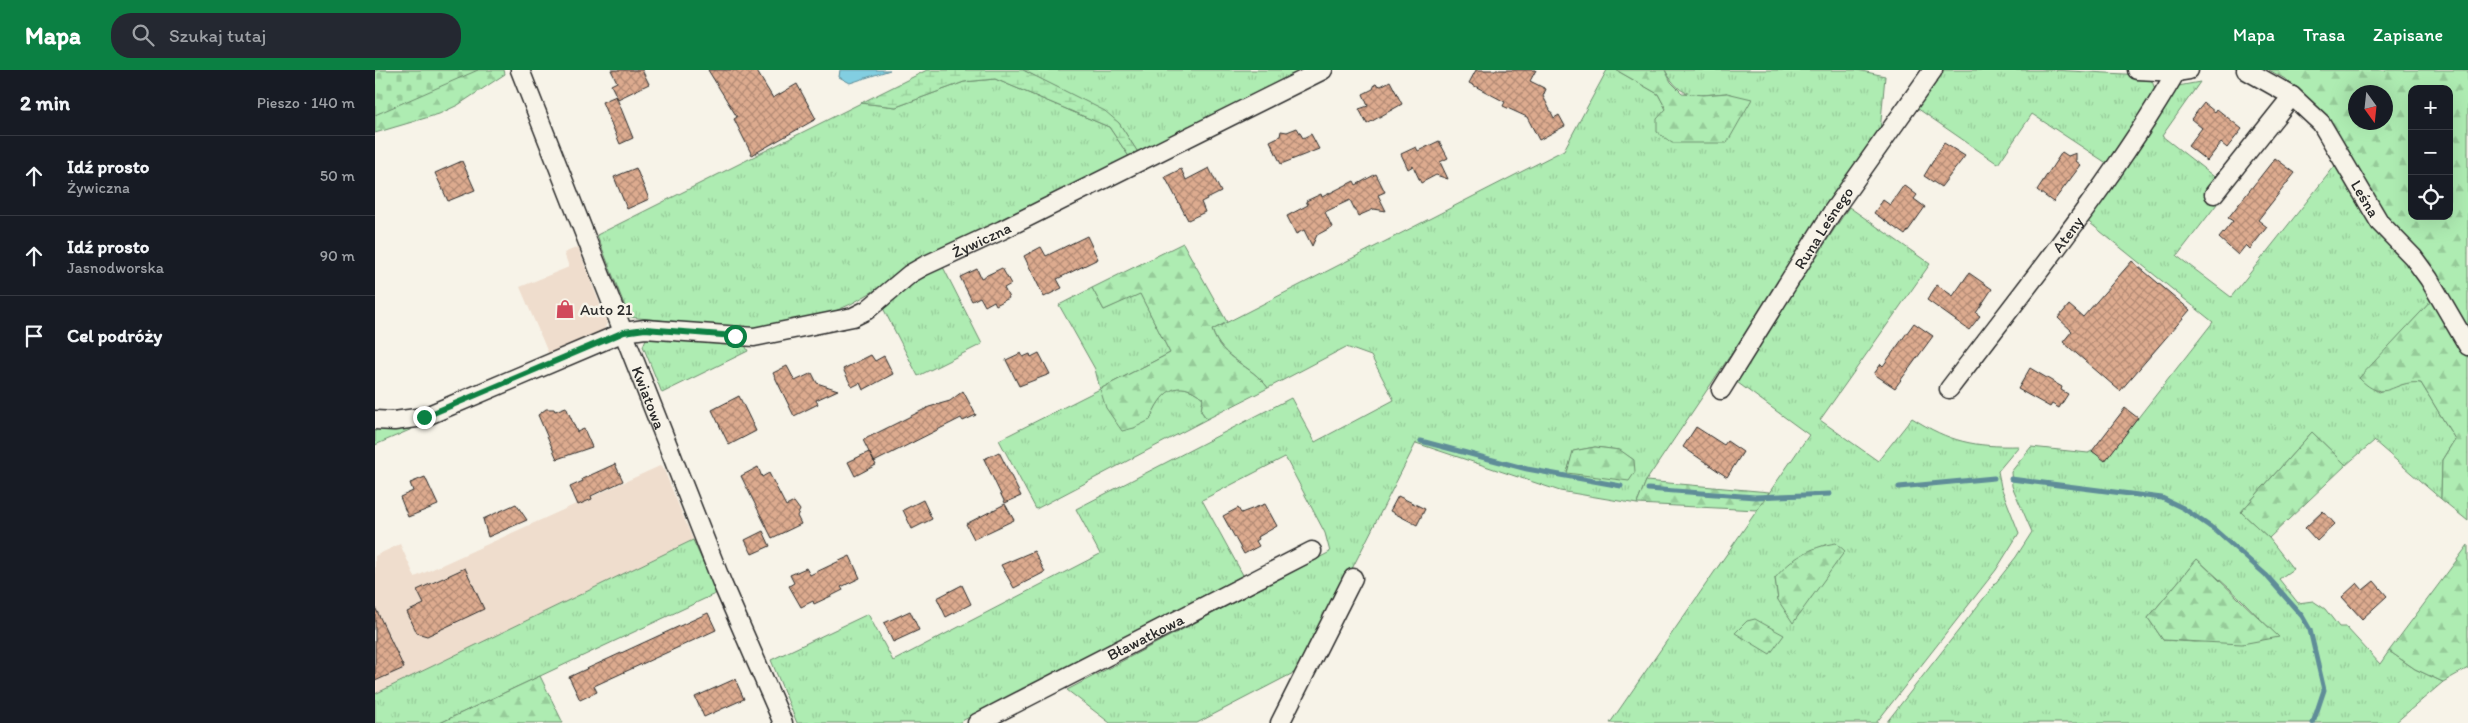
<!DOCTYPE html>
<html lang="pl">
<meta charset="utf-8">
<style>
:root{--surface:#171b24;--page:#242831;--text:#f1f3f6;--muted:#9ea1a6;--line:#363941;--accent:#0b8043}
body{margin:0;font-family:Itim,sans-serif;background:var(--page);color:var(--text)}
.controls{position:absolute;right:15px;top:15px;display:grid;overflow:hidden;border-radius:10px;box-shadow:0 5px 20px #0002}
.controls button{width:45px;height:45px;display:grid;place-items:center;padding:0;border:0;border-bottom:1px solid var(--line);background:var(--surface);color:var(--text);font:25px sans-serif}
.compass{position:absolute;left:1973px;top:15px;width:45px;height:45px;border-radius:50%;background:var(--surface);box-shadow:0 5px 20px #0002;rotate:165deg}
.stop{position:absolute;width:15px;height:15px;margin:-11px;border:4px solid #0b8043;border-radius:50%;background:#fff}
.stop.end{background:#0b8043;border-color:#fff;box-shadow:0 1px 5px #0008}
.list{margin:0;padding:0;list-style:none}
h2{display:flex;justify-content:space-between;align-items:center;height:65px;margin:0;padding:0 20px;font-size:21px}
h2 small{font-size:16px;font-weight:400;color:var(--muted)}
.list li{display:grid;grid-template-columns:32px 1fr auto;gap:15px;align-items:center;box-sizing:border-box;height:80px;padding:0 20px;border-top:1px solid var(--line)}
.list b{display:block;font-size:19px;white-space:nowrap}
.list p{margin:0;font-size:16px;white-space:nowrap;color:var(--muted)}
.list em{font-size:16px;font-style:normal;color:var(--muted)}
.icon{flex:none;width:28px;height:28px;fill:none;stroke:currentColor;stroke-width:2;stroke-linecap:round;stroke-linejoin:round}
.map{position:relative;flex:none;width:2093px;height:653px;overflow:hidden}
header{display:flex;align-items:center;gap:30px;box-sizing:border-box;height:70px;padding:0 25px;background:var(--accent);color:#fff}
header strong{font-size:24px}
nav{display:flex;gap:28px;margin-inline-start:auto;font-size:18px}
.search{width:350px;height:45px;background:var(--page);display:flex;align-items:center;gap:12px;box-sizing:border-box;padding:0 18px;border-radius:20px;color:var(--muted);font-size:19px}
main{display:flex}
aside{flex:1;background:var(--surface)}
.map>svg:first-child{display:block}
.built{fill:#efddcd}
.grass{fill:url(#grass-tufts);stroke:#6c8c6e;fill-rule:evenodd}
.forest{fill:url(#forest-firs);stroke:#6c8c6e;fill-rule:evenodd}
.wetland{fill:url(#wetland-marsh);stroke:#6c8c6e}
.cemetery{fill:url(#cemetery-stones);stroke:#6c8c6e}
.water{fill:#82cee1;stroke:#5f8d98}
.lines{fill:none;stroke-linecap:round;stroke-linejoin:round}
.stream{stroke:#5f8d98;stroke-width:5}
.building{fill:url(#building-cross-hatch);stroke:#2b2b2b}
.minor-casing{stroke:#2b2b2b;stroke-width:21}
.minor{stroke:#f7f3e8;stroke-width:18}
.route{stroke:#0b8043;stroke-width:6}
.labels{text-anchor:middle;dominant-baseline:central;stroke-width:5;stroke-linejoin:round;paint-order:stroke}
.street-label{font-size:16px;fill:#2b2b2b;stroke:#f7f3e8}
.poi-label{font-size:16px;fill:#2b2b2b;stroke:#f7f3e8;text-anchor:start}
</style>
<header>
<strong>Mapa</strong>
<div class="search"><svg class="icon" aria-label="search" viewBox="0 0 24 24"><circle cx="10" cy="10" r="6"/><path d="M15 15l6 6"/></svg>Szukaj tutaj</div>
<nav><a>Mapa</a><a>Trasa</a><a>Zapisane</a></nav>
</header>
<main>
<aside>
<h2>2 min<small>Pieszo · 140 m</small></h2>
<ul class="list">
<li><svg class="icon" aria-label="ahead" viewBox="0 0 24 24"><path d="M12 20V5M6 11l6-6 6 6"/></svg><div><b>Idź prosto</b><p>Żywiczna</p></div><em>50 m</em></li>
<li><svg class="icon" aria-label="ahead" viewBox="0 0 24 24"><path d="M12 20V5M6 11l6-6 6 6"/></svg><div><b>Idź prosto</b><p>Jasnodworska</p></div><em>90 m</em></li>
<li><svg class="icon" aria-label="arrive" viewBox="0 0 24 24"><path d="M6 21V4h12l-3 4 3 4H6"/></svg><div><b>Cel podróży</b></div></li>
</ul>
</aside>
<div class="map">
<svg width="2093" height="653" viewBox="0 0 2093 653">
<defs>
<pattern id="grass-tufts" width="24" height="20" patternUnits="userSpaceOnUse" patternTransform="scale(1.25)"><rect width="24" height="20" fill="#aeecb2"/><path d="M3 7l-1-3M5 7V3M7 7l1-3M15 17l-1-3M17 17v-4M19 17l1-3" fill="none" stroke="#96cb99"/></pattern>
<pattern id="forest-firs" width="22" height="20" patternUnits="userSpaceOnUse" patternTransform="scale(1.25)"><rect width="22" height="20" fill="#aeecb2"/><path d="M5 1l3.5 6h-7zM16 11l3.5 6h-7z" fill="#96cb99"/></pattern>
<pattern id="wetland-marsh" width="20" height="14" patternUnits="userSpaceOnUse" patternTransform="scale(1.25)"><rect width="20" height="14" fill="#aeecb2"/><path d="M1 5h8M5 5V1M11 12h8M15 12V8" fill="none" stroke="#96cb99"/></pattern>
<pattern id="cemetery-stones" width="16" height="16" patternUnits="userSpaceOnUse" patternTransform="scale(1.25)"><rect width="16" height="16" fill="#aeecb2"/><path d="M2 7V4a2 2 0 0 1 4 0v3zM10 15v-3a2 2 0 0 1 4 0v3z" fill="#96cb99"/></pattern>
<pattern id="building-cross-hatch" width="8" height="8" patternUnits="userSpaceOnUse" patternTransform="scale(1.25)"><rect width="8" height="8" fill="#ddab8f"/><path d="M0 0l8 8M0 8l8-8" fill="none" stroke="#b38b75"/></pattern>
</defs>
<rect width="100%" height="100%" fill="#f7f3e8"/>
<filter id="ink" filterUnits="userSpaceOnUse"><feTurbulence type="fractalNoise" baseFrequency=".02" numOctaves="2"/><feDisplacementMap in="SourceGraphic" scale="10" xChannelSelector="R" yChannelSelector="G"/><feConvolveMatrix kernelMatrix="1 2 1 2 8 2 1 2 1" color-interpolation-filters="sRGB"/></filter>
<g filter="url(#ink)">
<!-- built -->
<path class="built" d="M 203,177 L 232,253 L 228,262 L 174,285 L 145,217 L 194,197 L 189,183 Z
M 287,395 L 318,470 L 0,624 L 0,486 L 25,474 L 40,507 Z"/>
<!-- grass -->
<path class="grass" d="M 648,0 L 935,0 L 764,84 L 744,53 Z
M 1232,0 L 1241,0 L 1283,24 L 1291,39 L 1352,23 C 1320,25 1307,31 1290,0 L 1482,0 L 1510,6 L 1505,62 L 1271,411 L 1262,434 L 1185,421 L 1041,373 L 926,599 L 822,653 L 735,653 L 692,620 L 955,482 L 950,463 L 910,387 L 827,430 L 868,505 L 583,653 L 422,653 L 396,590 L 493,544 L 518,591 L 725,484 L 701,439 L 916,328 L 940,372 L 1019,330 L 996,286 L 971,277 L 893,318 C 876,294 848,291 837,260 L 1189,80 ZM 1220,377 L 1244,380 L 1259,390 L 1192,402 L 1199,381 Z
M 1565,0 L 1677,0 L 1768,5 L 1777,11 L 1781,22 L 1733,94 L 1657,44 L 1623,94 L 1539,36 Z
M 620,9 L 734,57 L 755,88 L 533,196 L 504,218 L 476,234 L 447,247 L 373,259 L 254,247 L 222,165 L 486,33 L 521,37 L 589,12 Z
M 1825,12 L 1787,66 L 1842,109 L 1830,125 L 1842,134 L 1802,186 L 1856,227 L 1963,92 L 2060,227 L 1985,308 L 2003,322 L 2037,311 L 2046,313 L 2080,369 L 2067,390 L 2066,429 L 1999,371 L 1971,395 L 1937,362 L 1866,442 L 1894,468 L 1918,499 L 1904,509 L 1923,533 L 1938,531 L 1950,539 L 1964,557 L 1971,557 L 2005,594 L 2014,581 L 2040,599 L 2068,612 L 2020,653 L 1511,653 L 1641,487 L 1657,462 L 1637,416 L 1636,402 L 1656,377 L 1713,383 L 1717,381 L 1730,390 L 1838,252 L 1710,149 L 1803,16 ZM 1822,489 L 1866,529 L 1903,567 L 1820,572 L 1788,570 L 1773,548 Z
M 1474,137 L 1555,194 L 1445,350 L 1503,391 L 1537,348 C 1575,372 1599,377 1644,376 L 1623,401 L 1626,417 L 1644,463 L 1621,500 L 1501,653 L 1235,653 L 1434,365 L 1359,310 ZM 1452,474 L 1403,530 L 1400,508 L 1443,478 Z
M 568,197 L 607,274 L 543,306 L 508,238 L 539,211 Z
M 717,218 L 729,240 L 765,223 L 795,283 L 725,319 L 775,350 C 785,322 802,306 828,328 L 826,341 L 832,349 L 661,439 L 624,370 L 725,319 L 720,299 L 684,235 Z
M 276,267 L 369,273 L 373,281 L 287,323 L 268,276 L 271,269 Z
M 0,356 L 37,359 L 0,375 Z
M 318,470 L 342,523 L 65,653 L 0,653 L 0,624 Z"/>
<!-- forest -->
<path class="forest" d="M 0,0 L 129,0 L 130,4 L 83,35 L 64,44 L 0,63 Z
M 1241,0 L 1290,0 L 1296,12 L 1307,23 L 1328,25 L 1352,23 L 1377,29 L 1352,73 L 1297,73 L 1282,62 L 1282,49 L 1291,39 L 1283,24 Z
M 1894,0 L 2093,0 L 2093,267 L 2053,193 L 2012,150 L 1982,97 L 1946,42 L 1912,10 ZM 2037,19 L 2074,19 L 2074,146 L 2037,146 ZM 1980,22 L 2010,22 L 2010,52 L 1980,52 Z
M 808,173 L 852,252 L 837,260 C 847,291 876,294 893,318 L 832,349 L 826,341 L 828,328 C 802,306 785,323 775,350 L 759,358 L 747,361 L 731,338 L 725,319 L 795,283 L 765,224 L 729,240 L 717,218 Z
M 2060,227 L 2093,287 L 2093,451 L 2066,429 L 2067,390 L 2080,369 L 2046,313 C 2017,309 2011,336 1984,308 Z
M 1937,362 L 1971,395 L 1894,468 L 1866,442 Z
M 1220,377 L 1245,380 L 1259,390 L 1260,402 L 1254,411 L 1192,403 L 1198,381 Z
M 1271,411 L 1394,422 L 1382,440 L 1262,434 Z
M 1461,473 L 1470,481 L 1418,553 L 1403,530 L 1400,508 C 1417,488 1435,477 1461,473 Z
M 2093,475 L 2093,598 L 2068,612 L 2040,599 L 2014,581 Z
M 1822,489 L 1904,567 L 1867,574 L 1788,570 L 1773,548 Z
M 1380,549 L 1409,565 L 1395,584 L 1360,563 L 1372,551 Z
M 165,606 L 188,653 L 65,653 Z"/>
<!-- wetland -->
<path class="wetland" d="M 552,0 L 648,0 L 730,41 L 744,53 L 764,84 L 755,88 L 734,57 L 620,9 L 589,12 L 521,37 L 486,33 Z"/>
<!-- cemetery -->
<path class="cemetery" d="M 0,0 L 103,0 L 0,45 Z"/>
<!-- water -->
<path class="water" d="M 465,0 L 515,0 L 475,13 L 464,7 Z"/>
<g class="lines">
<!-- stream -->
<path class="stream" d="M 1046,371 L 1152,399 L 1246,416
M 1636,409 L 1787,428 L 1808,438 L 1840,460 L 1891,505 L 1927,546 L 1935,560 L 1949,620 L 1938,653
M 1524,417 L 1619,408
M 1273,419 L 1380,427 L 1455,424"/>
</g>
<!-- building -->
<path class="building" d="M 236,0 L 267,0 L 274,14 L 243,29 L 236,15 L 242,12 Z
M 333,0 L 381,0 L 398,28 L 422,14 L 441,49 L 377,85 L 359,49 L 362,47 Z
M 1101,0 L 1161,0 L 1155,11 L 1171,19 L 1168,26 L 1179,48 L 1184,45 L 1190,56 L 1164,70 L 1152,47 L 1128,36 L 1130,32 L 1094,13 Z
M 1015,11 L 1027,34 L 992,54 L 984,39 L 993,36 L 988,24 L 998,19 L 1000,14 L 1006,16 Z
M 241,26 L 258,68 L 245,74 L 227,32 Z
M 1829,33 L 1840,42 L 1842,39 L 1867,59 L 1852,78 L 1846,73 L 1832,91 L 1813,76 L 1827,58 L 1816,49 Z
M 922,58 L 928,68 L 936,64 L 944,79 L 906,94 L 895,71 L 905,66 L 906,61 L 912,62 Z
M 1064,71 L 1073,88 L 1065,92 L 1073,109 L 1061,105 L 1046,113 L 1038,96 L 1033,99 L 1026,84 L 1041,77 L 1043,81 Z
M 1569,73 L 1590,86 L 1566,117 L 1549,106 Z
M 1687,82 L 1693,86 L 1701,83 L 1701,91 L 1706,95 L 1678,132 L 1662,120 Z
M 1900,88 L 1920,103 L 1883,150 L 1892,157 L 1875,179 L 1871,175 L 1863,185 L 1844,168 L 1858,151 L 1853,148 Z
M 87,91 L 100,120 L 73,131 L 60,103 Z
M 261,98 L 274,129 L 252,139 L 239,107 Z
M 834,98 L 846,122 L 826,132 L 830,142 L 813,150 L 790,107 L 806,99 L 811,110 Z
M 1001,104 L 1010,122 L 1003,125 L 1011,141 L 999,139 L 983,146 L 975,130 L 950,142 L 957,157 L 942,165 L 937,176 L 929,160 L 921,164 L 912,146 L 933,135 L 931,131 L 946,124 L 947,127 L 979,111 L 981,115 Z
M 1529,115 L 1542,125 L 1539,129 L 1550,137 L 1530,165 L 1499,143 L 1508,130 L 1515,135 Z
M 712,166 L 723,189 L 682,209 L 687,218 L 669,227 L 649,186 L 666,177 L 671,186 Z
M 1757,191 L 1815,240 L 1745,321 L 1688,272 L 1697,261 L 1683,248 L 1694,235 L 1708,247 Z
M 627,198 L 636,214 L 629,218 L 634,228 L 621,235 L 619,231 L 610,236 L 605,227 L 597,231 L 585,207 L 602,199 L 606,208 Z
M 1594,203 L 1617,219 L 1601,243 L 1605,246 L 1594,260 L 1552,230 L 1562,215 L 1578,226 Z
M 1539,253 L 1558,266 L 1520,318 L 1499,304 L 1506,294 L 1508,296 Z
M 646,283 L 648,287 L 655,284 L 656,287 L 664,283 L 675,304 L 644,316 L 631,290 Z
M 496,285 L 500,291 L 509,286 L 518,304 L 488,320 L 485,313 L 477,317 L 468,299 Z
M 412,296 L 420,311 L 437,303 L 442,313 L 463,320 L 441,330 L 443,334 L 419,346 L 398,303 Z
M 1655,298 L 1687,317 L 1686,320 L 1693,324 L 1684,338 L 1677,334 L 1675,337 L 1643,319 Z
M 588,321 L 601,345 L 588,351 L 586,348 L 499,392 L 488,370 L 554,337 L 575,331 Z
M 364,326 L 381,361 L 354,375 L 337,340 Z
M 191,337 L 202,362 L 209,359 L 217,377 L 182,389 L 163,345 L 171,339 L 179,339 L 180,341 Z
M 1750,338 L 1763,348 L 1730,391 L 1717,381 Z
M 1321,357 L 1349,375 L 1352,371 L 1368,382 L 1352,407 L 1308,377 Z
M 494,382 L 501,395 L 480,406 L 473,392 Z
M 624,382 L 646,426 L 630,433 L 609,389 Z
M 240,394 L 248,411 L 216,426 L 217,429 L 203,435 L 195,417 L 208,411 L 207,409 Z
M 383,397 L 387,407 L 394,403 L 411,436 L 419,432 L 425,440 L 422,446 L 426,454 L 397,468 L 366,406 Z
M 50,407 L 63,435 L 33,447 L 25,427 L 38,421 L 35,413 Z
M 1023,426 L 1050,439 L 1042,455 L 1015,441 Z
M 548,430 L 557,449 L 537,459 L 528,440 Z
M 141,434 L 152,450 L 113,467 L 108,449 Z
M 630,434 L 639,450 L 599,469 L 591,454 Z
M 890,434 L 902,456 L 883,467 L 884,469 L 881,471 L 884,476 L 869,484 L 848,446 L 863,438 L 866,443 Z
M 1948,441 L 1960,454 L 1942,471 L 1930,458 Z
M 388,461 L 395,476 L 377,484 L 370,470 Z
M 659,481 L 670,502 L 639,518 L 626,495 Z
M 475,486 L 485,508 L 466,517 L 468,520 L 454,527 L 439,534 L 438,531 L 426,537 L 414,516 L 419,513 L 415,505 L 431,498 L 435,505 Z
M 90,498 L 109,539 L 52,566 L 42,563 L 32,542 L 49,534 L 42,520 Z
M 1999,511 L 2012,526 L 1987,549 L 1967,527 L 1982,513 L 1988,520 Z
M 587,515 L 596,534 L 571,547 L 562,528 Z
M 0,537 L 29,598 L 0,611 Z
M 535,541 L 544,560 L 518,572 L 509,553 Z
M 333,543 L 341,560 L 219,616 L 222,622 L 205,630 L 194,607 Z
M 360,609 L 369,629 L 329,647 L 320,627 Z"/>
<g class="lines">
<!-- minor casing -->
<g class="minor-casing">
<g id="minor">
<path id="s1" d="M 145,0 L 347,513 L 408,653"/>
<path d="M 1762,0 L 1801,2 L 1814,0"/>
<path id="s2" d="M 1871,0 L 1917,26 L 1946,53 L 2005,153 L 2038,187 L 2054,209 L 2093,276"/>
<path d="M 1839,124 L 1917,26"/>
<path id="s3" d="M 1574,319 C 1652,216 1736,114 1801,2"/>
<path id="s4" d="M 1346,320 L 1458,141 L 1558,0"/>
<path id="s5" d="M 0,350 L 19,351 L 49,347 L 249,262 L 270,259 L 379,267 L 478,247 L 492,240 L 535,204 L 549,196 L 627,160 L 948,0"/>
<path id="s6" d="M 602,653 L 937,481"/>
<path d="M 905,653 L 978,508"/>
</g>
</g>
<!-- minor -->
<use href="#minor" class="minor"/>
</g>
</g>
<g class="lines" filter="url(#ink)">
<!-- route -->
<path class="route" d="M 49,347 L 249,262 L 270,259 L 360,266"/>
</g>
<!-- icons -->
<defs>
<g id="shop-bare" transform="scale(1.5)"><path d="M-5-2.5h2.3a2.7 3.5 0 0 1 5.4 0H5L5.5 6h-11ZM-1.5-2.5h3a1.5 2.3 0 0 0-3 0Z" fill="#d1495b" stroke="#f7f3e8" stroke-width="2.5" paint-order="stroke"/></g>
</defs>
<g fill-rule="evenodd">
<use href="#shop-bare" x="190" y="239"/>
</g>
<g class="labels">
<!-- street labels -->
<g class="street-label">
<text stroke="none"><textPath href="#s2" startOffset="180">Leśna</textPath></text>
<text stroke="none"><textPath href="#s4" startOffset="192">Runa Leśnego</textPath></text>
<text stroke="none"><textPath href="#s3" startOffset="195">Ateny</textPath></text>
<text stroke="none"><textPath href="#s5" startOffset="649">Żywiczna</textPath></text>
<text stroke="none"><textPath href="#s1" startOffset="352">Kwiatowa</textPath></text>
<text stroke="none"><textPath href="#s6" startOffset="189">Bławatkowa</textPath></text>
</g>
<!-- poi labels -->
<g class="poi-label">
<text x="205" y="239">Auto 21</text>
</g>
</g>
</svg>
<div class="controls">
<button>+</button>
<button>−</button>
<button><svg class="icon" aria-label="locate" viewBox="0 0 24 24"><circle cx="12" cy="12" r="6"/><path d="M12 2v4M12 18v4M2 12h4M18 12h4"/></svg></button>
</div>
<svg class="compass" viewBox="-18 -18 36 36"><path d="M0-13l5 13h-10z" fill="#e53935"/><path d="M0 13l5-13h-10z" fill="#9ea1a6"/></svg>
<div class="stop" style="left:360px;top:266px"></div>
<div class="stop end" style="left:49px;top:347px"></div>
</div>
</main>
